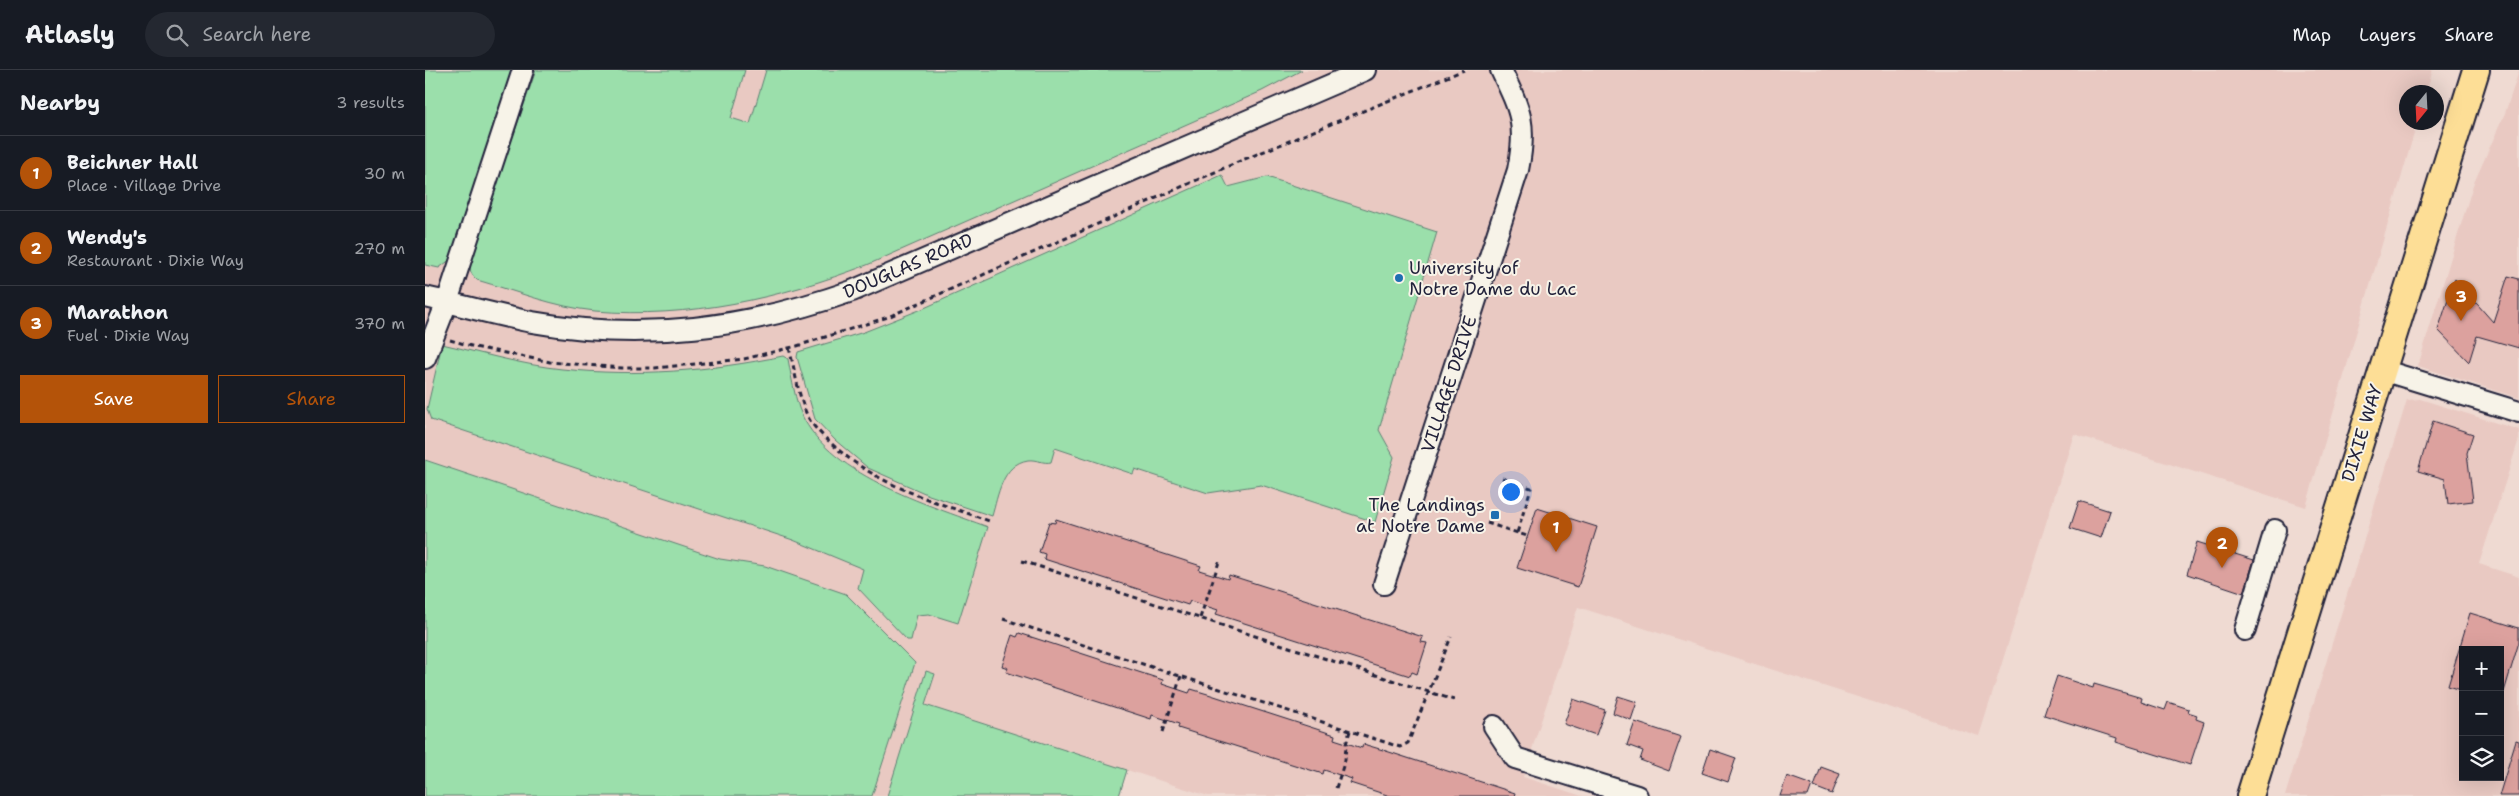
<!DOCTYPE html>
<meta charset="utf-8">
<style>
:root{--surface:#171b24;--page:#242831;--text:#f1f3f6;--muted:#9ea1a6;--line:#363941;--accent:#b45309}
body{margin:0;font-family:"Shantell Sans",sans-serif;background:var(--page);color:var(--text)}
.controls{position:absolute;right:15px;bottom:15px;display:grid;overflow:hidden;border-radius:0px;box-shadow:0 5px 20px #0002}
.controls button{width:45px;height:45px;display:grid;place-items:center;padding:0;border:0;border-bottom:1px solid var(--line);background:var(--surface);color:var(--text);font:25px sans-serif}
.compass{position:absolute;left:1974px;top:15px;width:45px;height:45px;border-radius:50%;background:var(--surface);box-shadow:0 5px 20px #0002;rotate:198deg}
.you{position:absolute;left:1085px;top:421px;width:18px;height:18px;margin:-12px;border:4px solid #fff;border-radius:50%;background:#1a73e8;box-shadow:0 0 0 8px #1a73e833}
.badge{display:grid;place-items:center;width:32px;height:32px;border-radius:50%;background:var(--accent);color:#fff;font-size:16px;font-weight:700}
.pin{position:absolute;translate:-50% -41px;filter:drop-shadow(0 1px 2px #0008)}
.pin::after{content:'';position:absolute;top:26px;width:18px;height:15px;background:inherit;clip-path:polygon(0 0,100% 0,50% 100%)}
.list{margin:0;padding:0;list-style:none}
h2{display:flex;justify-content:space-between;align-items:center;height:65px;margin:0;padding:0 20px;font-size:21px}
h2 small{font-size:16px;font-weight:400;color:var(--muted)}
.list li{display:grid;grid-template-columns:32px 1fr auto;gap:15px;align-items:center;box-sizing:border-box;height:75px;padding:0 20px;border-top:1px solid var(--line)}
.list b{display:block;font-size:19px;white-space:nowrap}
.list p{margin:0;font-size:16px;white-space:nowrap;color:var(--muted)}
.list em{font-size:16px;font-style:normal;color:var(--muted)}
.actions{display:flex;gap:10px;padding:15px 20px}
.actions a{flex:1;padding:11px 0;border:1px solid var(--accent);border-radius:0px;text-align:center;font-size:18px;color:var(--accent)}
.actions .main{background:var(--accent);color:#fff}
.icon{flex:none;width:28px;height:28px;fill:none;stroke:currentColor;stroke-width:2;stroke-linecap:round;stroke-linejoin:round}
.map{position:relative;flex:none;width:2094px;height:726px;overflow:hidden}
header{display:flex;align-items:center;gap:30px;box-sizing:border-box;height:70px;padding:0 25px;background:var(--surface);border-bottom:1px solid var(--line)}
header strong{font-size:24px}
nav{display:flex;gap:28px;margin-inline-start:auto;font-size:18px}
.search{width:350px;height:45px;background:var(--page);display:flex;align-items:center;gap:12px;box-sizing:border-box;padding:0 18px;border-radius:28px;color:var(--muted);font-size:19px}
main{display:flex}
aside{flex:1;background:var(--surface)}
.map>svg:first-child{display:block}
.built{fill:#e9c9c2;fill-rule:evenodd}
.green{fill:#9bdfab;stroke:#5e8073}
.building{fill:#dca19e;stroke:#22223b}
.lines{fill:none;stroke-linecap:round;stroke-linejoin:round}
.minor-casing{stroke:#22223b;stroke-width:24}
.major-casing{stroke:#22223b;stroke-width:30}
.path{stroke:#22223b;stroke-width:3;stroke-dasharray:5 4;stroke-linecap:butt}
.minor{stroke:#f7f3e8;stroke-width:20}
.major{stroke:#fdde96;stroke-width:26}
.poi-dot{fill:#1f6fb2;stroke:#f7f3e8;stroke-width:2}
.labels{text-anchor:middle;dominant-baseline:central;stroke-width:4;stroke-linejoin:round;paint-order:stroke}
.street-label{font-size:18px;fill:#22223b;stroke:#f7f3e8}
.poi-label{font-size:18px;fill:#22223b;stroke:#f7f3e8;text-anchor:start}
</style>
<header>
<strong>Atlasly</strong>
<div class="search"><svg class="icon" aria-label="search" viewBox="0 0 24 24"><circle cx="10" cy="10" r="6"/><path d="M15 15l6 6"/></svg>Search here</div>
<nav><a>Map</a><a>Layers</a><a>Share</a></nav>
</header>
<main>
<aside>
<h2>Nearby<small>3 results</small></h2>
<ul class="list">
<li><span class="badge">1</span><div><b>Beichner Hall</b><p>Place · Village Drive</p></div><em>30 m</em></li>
<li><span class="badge">2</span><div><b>Wendy's</b><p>Restaurant · Dixie Way</p></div><em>270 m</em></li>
<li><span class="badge">3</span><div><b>Marathon</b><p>Fuel · Dixie Way</p></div><em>370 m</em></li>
</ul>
<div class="actions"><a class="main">Save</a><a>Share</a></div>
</aside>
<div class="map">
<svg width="2094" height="726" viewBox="0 0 2094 726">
<rect width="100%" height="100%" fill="#efdad2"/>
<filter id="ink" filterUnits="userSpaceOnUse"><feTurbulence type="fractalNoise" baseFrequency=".02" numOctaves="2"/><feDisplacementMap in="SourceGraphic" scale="10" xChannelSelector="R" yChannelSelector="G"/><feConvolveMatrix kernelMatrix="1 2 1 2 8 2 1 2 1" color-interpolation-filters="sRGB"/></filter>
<g filter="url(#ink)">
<!-- built -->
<path class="built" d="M 0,0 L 2008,0 L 2001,22 L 1982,22 L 1982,52 L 1992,53 L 1881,437 L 1649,364 L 1554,666 L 1153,537 L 1098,707 L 1157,726 L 783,726 L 702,700 L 694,726 L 0,726 Z
M 2094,1 L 2094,328 L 1993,296 L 2048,115 L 2080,43 Z
M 1995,329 L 2094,360 L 2094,369 L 2054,494 L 2094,507 L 2094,726 L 1860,726 L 1982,330 ZM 2038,580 L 2075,580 L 2075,707 L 2038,707 Z"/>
<!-- green -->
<path class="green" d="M 0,0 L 88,0 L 26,189 L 14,198 L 0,195 Z
M 111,0 L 320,0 L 306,48 L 325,54 L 341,0 L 877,0 L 837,21 L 442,195 C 356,228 264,249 170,241 C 130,237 90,221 52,210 C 43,202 44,196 47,185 Z
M 797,105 L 803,117 L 842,107 L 1012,162 L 954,360 L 969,387 L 950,452 L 836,415 L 783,423 L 710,399 L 708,404 L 630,378 L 626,392 C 619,394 611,389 603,390 C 577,394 573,426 567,446 L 504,425 L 443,398 L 410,370 L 390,349 L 372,287 L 373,282 L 439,262 L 497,239 Z
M 17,274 C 57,283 97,295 137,299 C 212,307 285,301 358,286 L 363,289 C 366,305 369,323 374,338 C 398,404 504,435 563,457 L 533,553 L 504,544 L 492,545 L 486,570 L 482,570 L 433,518 L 438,499 L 368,470 L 6,350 L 2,339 Z
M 0,390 L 295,489 L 340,496 L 421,524 L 490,593 L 447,726 L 0,726 Z
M 501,601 L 510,604 L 500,635 L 702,700 L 694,726 L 462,726 Z"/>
<!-- building -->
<path class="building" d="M 2083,206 L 2094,209 L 2094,278 L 2052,266 L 2044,292 L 2013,260 L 2030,209 L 2068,252 Z
M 2008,351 L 2048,364 L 2042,383 L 2048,431 L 2023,434 L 2020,409 L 1993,401 Z
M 1654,431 L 1685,441 L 1676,468 L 1645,458 Z
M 1112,438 L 1172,457 L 1153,517 L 1092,498 Z
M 631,449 L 776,496 L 774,500 L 803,509 L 804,505 L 998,567 L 996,572 L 1002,573 L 992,604 L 987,602 L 985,606 L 791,544 L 793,540 L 765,531 L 763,535 L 619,489 L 620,484 L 614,482 L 624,452 L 630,453 Z
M 1772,472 L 1829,490 L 1819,523 L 1762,504 Z
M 2045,543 L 2094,558 L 2094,572 L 2079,622 L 2075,622 L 2075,580 L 2038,580 L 2038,621 L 2023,616 Z
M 594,563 L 738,610 L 737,614 L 764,623 L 766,619 L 786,625 L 910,665 L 909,669 L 937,678 L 938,674 L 958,680 L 1090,723 L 1089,726 L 965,726 L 925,713 L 927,709 L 899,700 L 898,704 L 753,658 L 754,654 L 727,645 L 726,649 L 581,602 L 583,598 L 577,596 L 587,565 L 592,567 Z
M 1632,606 L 1668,618 L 1669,614 L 1717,628 L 1716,632 L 1740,640 L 1743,632 L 1764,639 L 1763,642 L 1772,645 L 1771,649 L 1779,652 L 1765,695 L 1691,672 L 1692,668 L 1619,645 Z
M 1193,626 L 1212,632 L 1206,650 L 1188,643 Z
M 1148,629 L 1180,640 L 1171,665 L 1139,654 Z
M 1210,652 L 1256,667 L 1244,701 L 1215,690 L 1218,681 L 1202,675 Z
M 2091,670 L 2094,671 L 2094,726 L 2074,726 Z
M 1285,679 L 1311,688 L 1303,712 L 1277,703 Z
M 1396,697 L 1415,704 L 1407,724 L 1389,717 Z
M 1362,706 L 1387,715 L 1383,726 L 1355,726 Z"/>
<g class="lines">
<!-- minor casing -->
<g class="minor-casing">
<path id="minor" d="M 0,227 C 36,235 71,245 107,252 C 219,272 321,258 427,221 L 940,0
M 0,288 L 22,232 L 98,0
M 1957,300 L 2094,342
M 959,514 L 1093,100 C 1102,54 1096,42 1076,0
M 1820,560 L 1850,460
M 1069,656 L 1090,688 L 1212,726"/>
</g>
<!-- major casing -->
<g class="major-casing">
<path id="major" d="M 1825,726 L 2051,0"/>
</g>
<!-- path -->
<path class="path" d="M 25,270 L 50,277 L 125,292 L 197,298 L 230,298 L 319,289 L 372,276 L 463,247 L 815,91 L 1039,0
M 364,278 C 370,300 373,325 382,345 C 387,356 398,366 407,374 C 452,416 509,431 567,452
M 1077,408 L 1106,418 L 1092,463
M 1062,453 L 1102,466
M 597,491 L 1029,630
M 775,548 L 794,492
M 578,549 L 975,677 L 983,673 L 1026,567
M 738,662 L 756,606
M 911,718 L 920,690 L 921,674 L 925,661"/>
<!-- minor -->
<use href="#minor" class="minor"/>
<!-- major -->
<use href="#major" class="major"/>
</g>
</g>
<!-- markers -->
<g class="poi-dot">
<circle cx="974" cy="208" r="5"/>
<rect x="1065" y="440" width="10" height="10" rx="2.5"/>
</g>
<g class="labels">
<!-- street labels -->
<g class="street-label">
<text transform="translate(483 196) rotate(-23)">DOUGLAS ROAD</text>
<text transform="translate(1024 314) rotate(-72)">VILLAGE DRIVE</text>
<text transform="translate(1937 363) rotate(-73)">DIXIE WAY</text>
</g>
<!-- poi labels -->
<g class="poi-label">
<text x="984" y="198">University of<tspan x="984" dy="21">Notre Dame du Lac</tspan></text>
<text x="1060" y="435" text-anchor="end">The Landings<tspan x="1060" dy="21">at Notre Dame</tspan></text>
</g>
</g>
</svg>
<div class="controls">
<button>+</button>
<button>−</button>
<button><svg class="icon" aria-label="layers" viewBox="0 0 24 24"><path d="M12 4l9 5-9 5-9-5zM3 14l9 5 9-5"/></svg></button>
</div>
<svg class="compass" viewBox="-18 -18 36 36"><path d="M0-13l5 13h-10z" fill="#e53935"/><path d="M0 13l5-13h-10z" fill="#9ea1a6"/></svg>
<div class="you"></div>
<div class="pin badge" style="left:1131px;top:482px">1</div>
<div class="pin badge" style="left:1797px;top:498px">2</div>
<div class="pin badge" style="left:2036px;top:251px">3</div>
</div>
</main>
